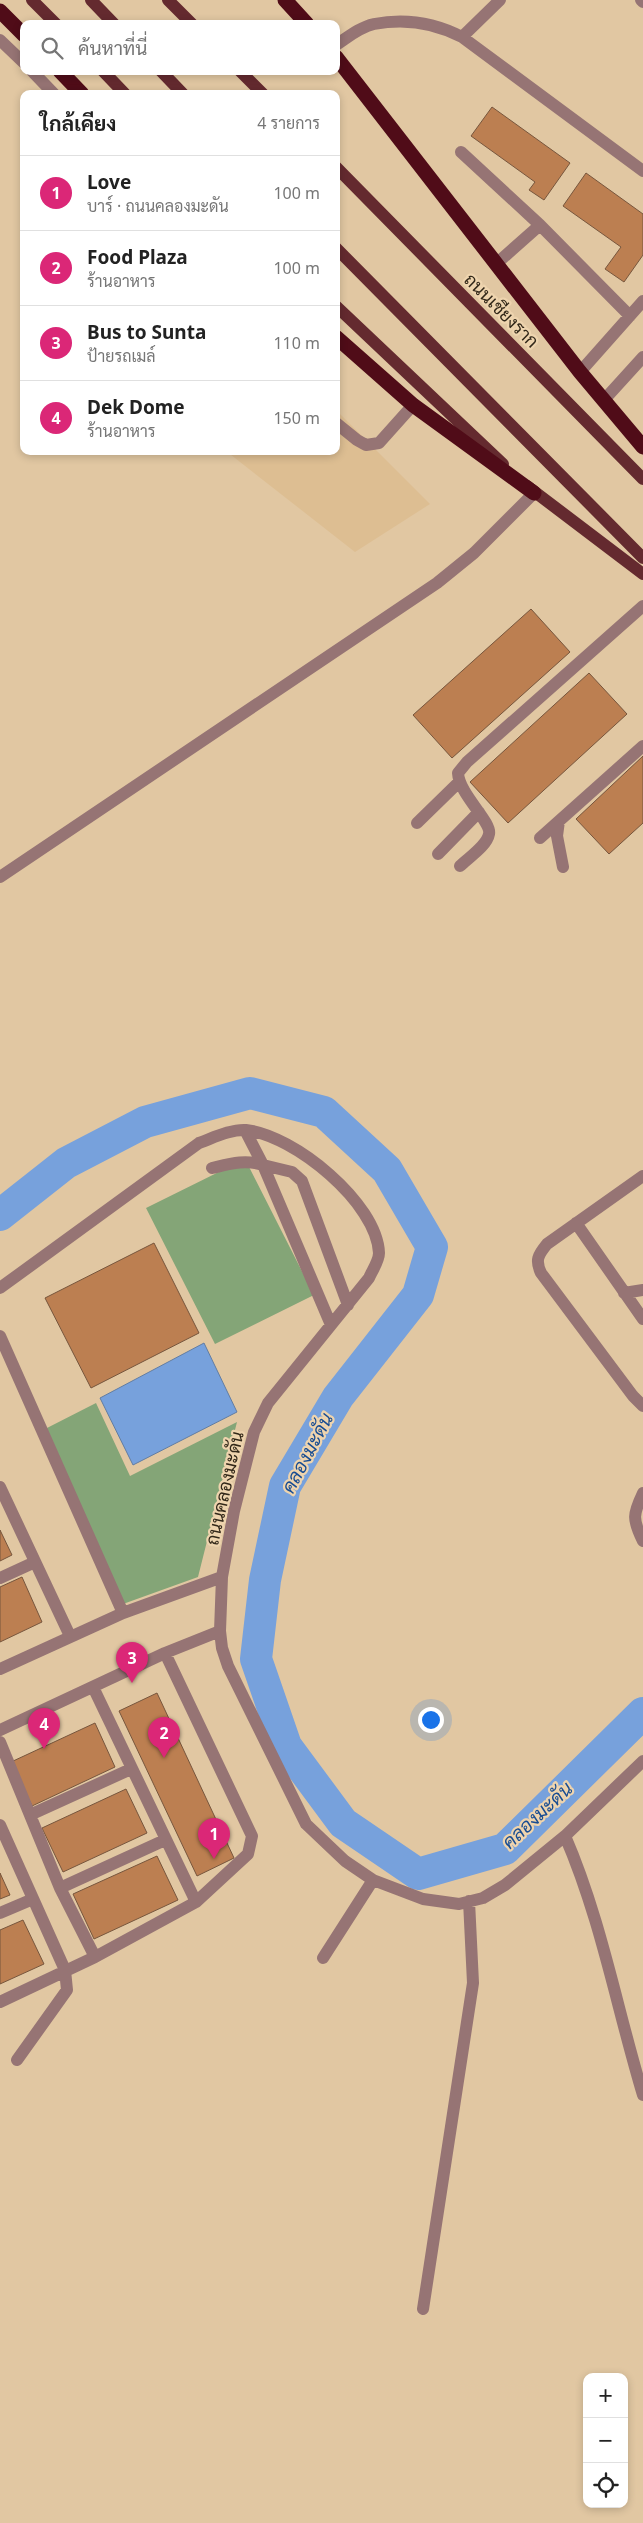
<!DOCTYPE html>
<html lang="th">
<meta charset="utf-8">
<style>
:root{--surface:#fff;--page:#f2f2f2;--text:#222;--muted:#767676;--line:#e0e0e0;--accent:#db2777}
body{margin:0;font-family:"Noto Sans",Sarabun,sans-serif;background:var(--page);color:var(--text)}
.controls{position:absolute;right:15px;bottom:15px;display:grid;overflow:hidden;border-radius:10px;box-shadow:0 2px 8px #0003}
.controls button{width:45px;height:45px;display:grid;place-items:center;padding:0;border:0;border-bottom:1px solid var(--line);background:var(--surface);color:var(--text);font:25px sans-serif}
.you{position:absolute;left:430px;top:1719px;width:18px;height:18px;margin:-12px;border:4px solid #fff;border-radius:50%;background:#1a73e8;box-shadow:0 0 0 8px #1a73e833}
.badge{display:grid;place-items:center;width:32px;height:32px;border-radius:50%;background:var(--accent);color:#fff;font-size:16px;font-weight:700}
.pin{position:absolute;translate:-50% -41px;filter:drop-shadow(0 1px 2px #0008)}
.pin::after{content:'';position:absolute;top:26px;width:18px;height:15px;background:inherit;clip-path:polygon(0 0,100% 0,50% 100%)}
.list{margin:0;padding:0;list-style:none}
h2{display:flex;justify-content:space-between;align-items:center;height:65px;margin:0;padding:0 20px;font-size:21px}
h2 small{font-size:16px;font-weight:400;color:var(--muted)}
.list li{display:grid;grid-template-columns:32px 1fr auto;gap:15px;align-items:center;box-sizing:border-box;height:75px;padding:0 20px;border-top:1px solid var(--line)}
.list b{display:block;font-size:19px;white-space:nowrap}
.list p{margin:0;font-size:16px;white-space:nowrap;color:var(--muted)}
.list em{font-size:16px;font-style:normal;color:var(--muted)}
.icon{flex:none;width:28px;height:28px;fill:none;stroke:currentColor;stroke-width:2;stroke-linecap:round;stroke-linejoin:round}
.map{position:relative;flex:none;width:643px;height:2523px;overflow:hidden}
.search{position:absolute;background:var(--surface);box-shadow:0 2px 8px #0003;left:20px;top:20px;width:320px;height:55px;display:flex;align-items:center;gap:12px;box-sizing:border-box;padding:0 18px;border-radius:10px;color:var(--muted);font-size:19px}
.panel{position:absolute;background:var(--surface);box-shadow:0 2px 8px #0003;left:20px;top:90px;width:320px;height:365px;border-radius:10px}
.map>svg:first-child{display:block}
.built{fill:#ddbe92}
.green{fill:#84a577}
.water{fill:#77a1dc;stroke:#627da2}
.lines{fill:none;stroke-linecap:round;stroke-linejoin:round}
.river{stroke:#77a1dc;stroke-width:32}
.building{fill:#bc7f51;stroke:#77563d}
.minor{stroke:#967474;stroke-width:12}
.major{stroke:#642a2f;stroke-width:12}
.highway{stroke:#500c18;stroke-width:15}
.labels{text-anchor:middle;dominant-baseline:central;stroke-width:4.5;stroke-linejoin:round;paint-order:stroke}
.street-label{font-size:18px;fill:#322819;stroke:#eed4ae}
.water-label{font-size:19px;font-style:italic;fill:#174c92;stroke:#eed4ae}
</style>
<div class="map">
<svg width="643" height="2523" viewBox="0 0 643 2523">
<rect width="100%" height="100%" fill="#e1c7a2"/>
<!-- built -->
<path class="built" d="M 336,410 L 430,504 L 355,552 L 226,451 L 336,451 Z"/>
<!-- green -->
<path class="green" d="M 245,1159 L 314,1295 L 215,1344 L 146,1208 Z
M 96,1403 L 130,1476 L 237,1422 L 198,1577 L 123,1604 L 45,1429 Z"/>
<!-- water -->
<path class="water" d="M 204,1343 L 237,1412 L 133,1465 L 100,1398 Z"/>
<g class="lines">
<!-- river -->
<path class="river" d="M 0,1215 L 66,1163 L 145,1122 L 250,1093 L 324,1112 L 387,1170 L 432,1247 L 418,1295 L 338,1397 L 285,1486 L 265,1580 L 256,1659 L 286,1746 L 343,1823 L 418,1874 L 505,1849 L 643,1713"/>
</g>
<!-- building -->
<path class="building" d="M 492,107 L 570,163 L 544,200 L 529,190 L 535,182 L 471,136 Z
M 586,173 L 643,214 L 643,255 L 624,282 L 605,269 L 621,247 L 563,206 Z
M 531,609 L 570,652 L 452,758 L 413,715 Z
M 589,673 L 627,714 L 508,823 L 470,782 Z
M 643,756 L 643,823 L 609,854 L 576,819 Z
M 154,1243 L 199,1333 L 91,1388 L 45,1298 Z
M 0,1530 L 12,1555 L 0,1561 Z
M 22,1577 L 42,1622 L 0,1642 L 0,1587 Z
M 157,1693 L 234,1858 L 197,1876 L 119,1711 Z
M 95,1723 L 115,1767 L 32,1806 L 11,1762 Z
M 126,1789 L 147,1833 L 63,1872 L 42,1828 Z
M 157,1856 L 178,1900 L 94,1939 L 73,1894 Z
M 0,1873 L 10,1895 L 0,1899 Z
M 23,1920 L 44,1964 L 0,1984 L 0,1930 Z"/>
<g class="lines">
<!-- minor -->
<path class="minor" d="M 641,0 L 643,2
M 462,37 L 500,0
M 0,40 L 24,63
M 336,45 C 348,37 360,27 374,24 C 405,18 435,23 462,37 L 643,171
M 32,71 L 54,94
M 461,152 L 540,225 L 630,316
M 496,264 L 540,225
M 580,372 L 643,301
M 604,400 L 643,357
M 336,423 L 357,440 L 366,445 L 379,443 L 413,405
M 559,821 L 557,836 L 563,867
M 417,823 L 458,783
M 540,838 L 643,746
M 438,854 L 479,812
M 460,866 C 468,858 487,846 489,834 C 492,822 459,794 458,773 L 467,762 L 643,606
M 0,877 L 437,583 L 474,553 L 534,493
M 245,1130 L 263,1165 L 292,1172 L 302,1181 L 348,1305
M 212,1168 C 229,1164 245,1159 263,1165 L 331,1325
M 643,1176 L 547,1244 C 538,1255 535,1260 541,1273 L 633,1396 L 643,1406
M 576,1223 L 643,1319
M 0,1288 L 199,1143 C 213,1138 231,1129 246,1130 C 294,1135 377,1203 379,1253 C 379,1261 372,1271 369,1278 L 268,1403 L 254,1432 L 234,1511 L 222,1577 L 220,1631 L 222,1648 L 228,1666 L 306,1824 L 345,1861 L 373,1880 L 423,1899 L 459,1904 L 483,1898 L 505,1885 L 565,1836 L 643,1761
M 624,1293 L 643,1290
M 0,1336 L 123,1613
M 0,1487 L 70,1636
M 643,1493 C 633,1514 632,1519 643,1541
M 0,1578 L 35,1562
M 0,1669 L 123,1613 L 222,1577
M 93,1687 L 196,1902
M 0,1730 L 165,1653 L 220,1631
M 0,1742 L 60,1888 L 95,1957
M 32,1814 L 131,1769
M 0,1825 L 65,1970 L 67,1990 L 17,2060
M 565,1836 C 601,1919 617,2009 643,2095
M 60,1888 L 165,1840
M 0,1913 L 33,1899
M 323,1958 L 373,1880
M 0,2002 L 95,1957 L 196,1902 L 248,1854 L 252,1836 L 165,1653
M 423,2309 L 473,1983 L 469,1901"/>
<!-- major -->
<path class="major" d="M 32,0 L 56,24
M 91,0 L 114,24
M 168,0 L 192,24
M 103,71 L 125,94
M 161,71 L 183,94
M 240,71 L 263,94
M 336,167 L 643,479
M 336,248 L 643,558
M 336,306 L 503,464
M 527,486 L 643,574"/>
<!-- highway -->
<path class="highway" d="M 285,0 L 307,24
M 0,11 L 24,35
M 336,57 L 580,372 L 643,447
M 60,71 L 82,94
M 336,337 L 413,405 L 534,493"/>
</g>
<g class="labels">
<!-- street labels -->
<g class="street-label">
<text transform="translate(502 310) rotate(45)">ถนนเชียงราก</text>
<text transform="translate(224 1488) rotate(-77)">ถนนคลองมะดัน</text>
</g>
<!-- water labels -->
<g class="water-label">
<text transform="translate(307 1453) rotate(-62)">คลองมะดัน</text>
<text transform="translate(537 1815) rotate(-43)">คลองมะดัน</text>
</g>
</g>
</svg>
<div class="controls">
<button>+</button>
<button>−</button>
<button><svg class="icon" aria-label="locate" viewBox="0 0 24 24"><circle cx="12" cy="12" r="6"/><path d="M12 2v4M12 18v4M2 12h4M18 12h4"/></svg></button>
</div>
<div class="you"></div>
<div class="pin badge" style="left:214px;top:1859px">1</div>
<div class="pin badge" style="left:164px;top:1758px">2</div>
<div class="pin badge" style="left:132px;top:1683px">3</div>
<div class="pin badge" style="left:44px;top:1749px">4</div>
<div class="search"><svg class="icon" aria-label="search" viewBox="0 0 24 24"><circle cx="10" cy="10" r="6"/><path d="M15 15l6 6"/></svg>ค้นหาที่นี่</div>
<section class="panel">
<h2>ใกล้เคียง<small>4 รายการ</small></h2>
<ul class="list">
<li><span class="badge">1</span><div><b>Love</b><p>บาร์ · ถนนคลองมะดัน</p></div><em>100 m</em></li>
<li><span class="badge">2</span><div><b>Food Plaza</b><p>ร้านอาหาร</p></div><em>100 m</em></li>
<li><span class="badge">3</span><div><b>Bus to Sunta</b><p>ป้ายรถเมล์</p></div><em>110 m</em></li>
<li><span class="badge">4</span><div><b>Dek Dome</b><p>ร้านอาหาร</p></div><em>150 m</em></li>
</ul>
</section>
</div>
